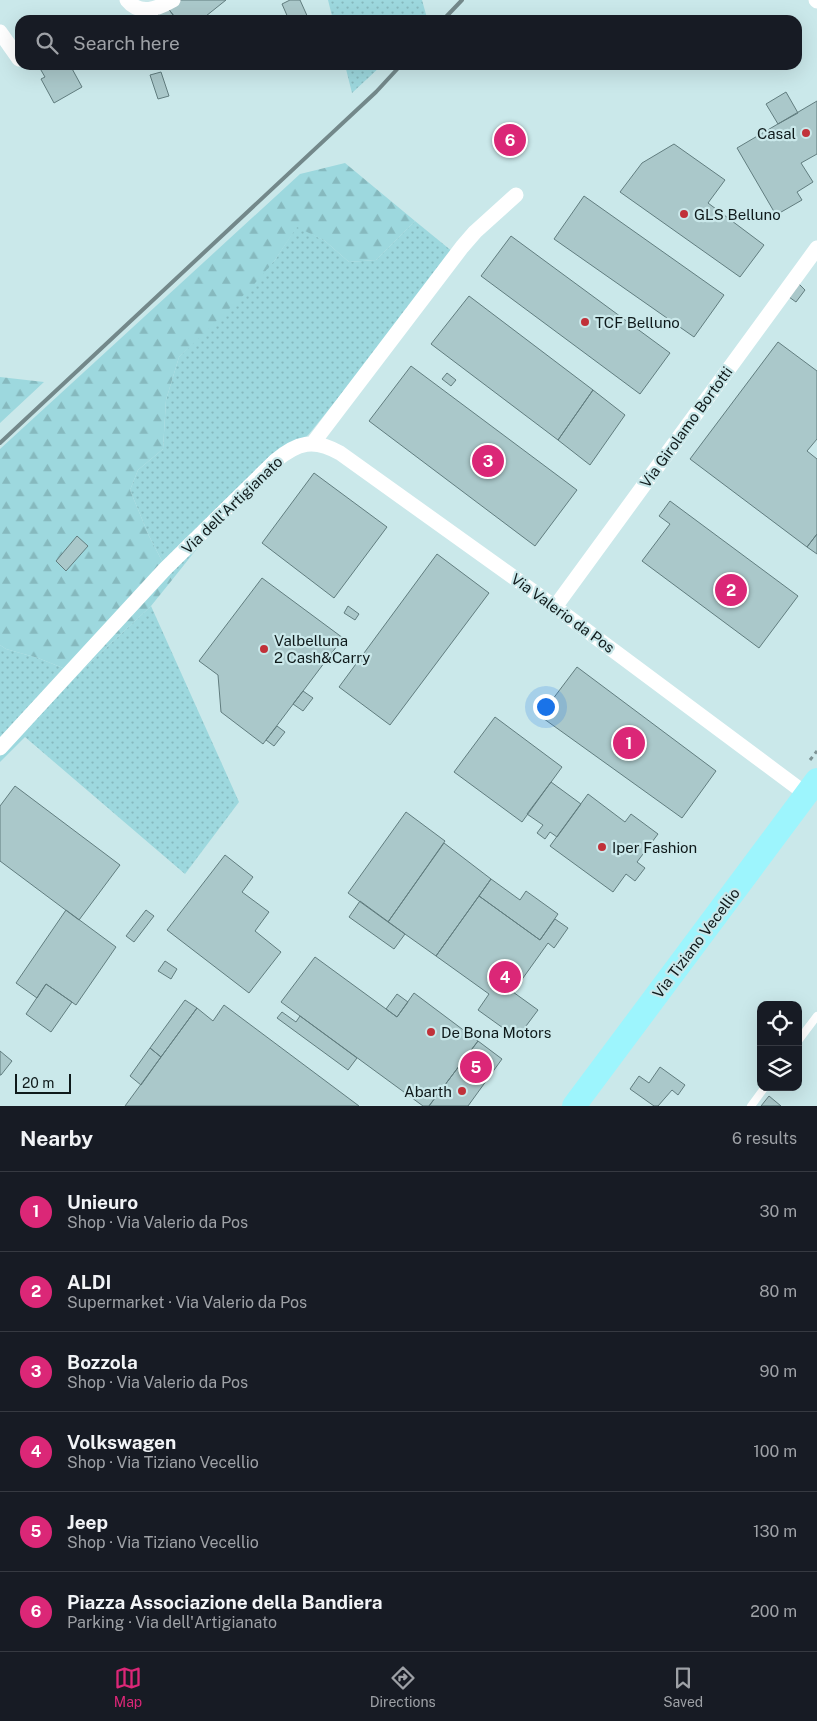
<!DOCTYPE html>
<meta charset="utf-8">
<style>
:root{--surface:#171b24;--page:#242831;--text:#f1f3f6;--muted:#9ea1a6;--line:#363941;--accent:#db2777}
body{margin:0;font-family:"Public Sans",sans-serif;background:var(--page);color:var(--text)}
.controls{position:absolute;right:15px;bottom:15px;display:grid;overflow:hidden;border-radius:10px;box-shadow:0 5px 20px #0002}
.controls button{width:45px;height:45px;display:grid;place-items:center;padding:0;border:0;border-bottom:1px solid var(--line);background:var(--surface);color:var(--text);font:25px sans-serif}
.scale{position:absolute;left:15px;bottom:12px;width:56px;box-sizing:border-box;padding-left:5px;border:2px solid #0f1a1b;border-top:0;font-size:14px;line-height:18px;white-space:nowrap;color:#0f1a1b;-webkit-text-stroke:4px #cae8ea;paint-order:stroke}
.you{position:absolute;left:545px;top:706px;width:18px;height:18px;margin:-12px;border:4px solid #fff;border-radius:50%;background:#1a73e8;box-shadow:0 0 0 8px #1a73e833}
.badge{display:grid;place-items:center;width:32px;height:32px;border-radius:50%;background:var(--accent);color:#fff;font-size:16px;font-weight:700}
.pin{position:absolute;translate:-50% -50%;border:2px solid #fff;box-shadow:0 1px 5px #0006}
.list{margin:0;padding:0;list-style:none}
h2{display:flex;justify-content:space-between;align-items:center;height:65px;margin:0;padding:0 20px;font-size:21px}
h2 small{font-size:16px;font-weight:400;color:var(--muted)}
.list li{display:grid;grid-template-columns:32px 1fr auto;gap:15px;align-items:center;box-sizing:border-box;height:80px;padding:0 20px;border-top:1px solid var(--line)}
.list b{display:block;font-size:19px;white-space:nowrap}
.list p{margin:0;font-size:16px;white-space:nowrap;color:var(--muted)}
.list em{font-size:16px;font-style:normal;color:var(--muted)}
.icon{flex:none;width:28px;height:28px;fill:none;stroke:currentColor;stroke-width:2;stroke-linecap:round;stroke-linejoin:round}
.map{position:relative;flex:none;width:817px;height:1106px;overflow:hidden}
.search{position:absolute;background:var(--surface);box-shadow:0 5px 20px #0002;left:15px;right:15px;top:15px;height:55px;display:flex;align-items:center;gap:12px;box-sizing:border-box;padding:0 18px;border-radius:15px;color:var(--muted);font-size:19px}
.sheet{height:545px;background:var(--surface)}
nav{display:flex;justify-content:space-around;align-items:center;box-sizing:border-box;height:70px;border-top:1px solid var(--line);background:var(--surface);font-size:14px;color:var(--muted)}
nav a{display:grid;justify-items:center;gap:2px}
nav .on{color:var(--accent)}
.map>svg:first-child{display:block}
.grass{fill:url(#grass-dots)}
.forest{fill:url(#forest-firs)}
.building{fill:#aac8ca;stroke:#617d7f}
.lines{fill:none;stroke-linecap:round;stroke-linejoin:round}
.path{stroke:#7d9395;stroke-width:3;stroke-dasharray:4 4;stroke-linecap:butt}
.service{stroke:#fff;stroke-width:8}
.minor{stroke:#fff;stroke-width:15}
.primary{stroke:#9df5fd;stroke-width:24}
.rail{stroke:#73888a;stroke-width:4}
.poi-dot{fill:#c13139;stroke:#cae8ea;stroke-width:2}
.labels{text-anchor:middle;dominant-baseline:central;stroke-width:4.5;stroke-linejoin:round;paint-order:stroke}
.poi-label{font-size:15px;fill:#0f1a1b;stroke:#cae8ea;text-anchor:start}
.street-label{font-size:15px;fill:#0f1a1b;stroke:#cae8ea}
</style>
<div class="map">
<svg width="817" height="1106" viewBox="0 0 817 1106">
<defs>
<pattern id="grass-dots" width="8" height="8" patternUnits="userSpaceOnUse" patternTransform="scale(1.25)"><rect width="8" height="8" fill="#9dd8de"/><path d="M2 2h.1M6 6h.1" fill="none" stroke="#86b9be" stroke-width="1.8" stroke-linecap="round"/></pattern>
<pattern id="forest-firs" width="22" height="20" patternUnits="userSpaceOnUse" patternTransform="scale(1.25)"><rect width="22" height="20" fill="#9dd8de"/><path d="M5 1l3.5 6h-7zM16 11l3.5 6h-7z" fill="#86b9be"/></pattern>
</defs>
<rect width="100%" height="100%" fill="#cae8ea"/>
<!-- grass -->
<path class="grass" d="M 328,0 L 422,0 L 427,18 L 425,20 L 333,20 Z
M 345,65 L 382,65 L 352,93 Z
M 415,221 L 453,252 L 389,335 L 309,434 L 215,526 L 172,580 L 149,536 L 130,490 L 138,470 L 163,449 L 166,400 L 179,357 L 275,260 L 297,226 L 325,241 L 349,262 L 376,260 Z
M 151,606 L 239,802 L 185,874 L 25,737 L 0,762 L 0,645 L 6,649 L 38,658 L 78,674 Z"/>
<!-- forest -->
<path class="forest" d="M 345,163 L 415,221 L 376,260 L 349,262 L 325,241 L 297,227 L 275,260 L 250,289 L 179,357 L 166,400 L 163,449 L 138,470 L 130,490 L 149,536 L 172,580 L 151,606 L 78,674 L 38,658 L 6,649 L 0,645 L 0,449 L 300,174 Z
M 0,377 L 44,382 L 0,423 Z"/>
<!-- building -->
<path class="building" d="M 177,0 L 226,0 L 201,20 L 177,20 L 167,7 Z
M 290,0 L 300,0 L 309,20 L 289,20 L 282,4 Z
M 167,7 L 177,20 L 152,20 Z
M 38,65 L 70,65 L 82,87 L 54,103 L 41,79 L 45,77 Z
M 161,72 L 169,96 L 158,99 L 150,75 Z
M 786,92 L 798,113 L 778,124 L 766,104 Z
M 817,101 L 817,154 L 801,163 L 813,182 L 797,192 L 802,200 L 776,215 L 737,148 Z
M 674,144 L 725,180 L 708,203 L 764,245 L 740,277 L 620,192 L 642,163 Z
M 584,196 L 724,295 L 694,337 L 554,239 Z
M 511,236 L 670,353 L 640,394 L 481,276 Z
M 799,284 L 805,290 L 796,302 L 789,297 Z
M 469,296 L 593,390 L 558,440 L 431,344 Z
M 778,342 L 817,371 L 817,439 L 807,451 L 817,459 L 817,534 L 807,547 L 690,459 Z
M 411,366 L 577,490 L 535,546 L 369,421 Z
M 447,373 L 456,380 L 451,386 L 442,379 Z
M 593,390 L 625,415 L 590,465 L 558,440 Z
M 314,473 L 387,527 L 334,598 L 262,543 Z
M 670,501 L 798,596 L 759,648 L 642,561 L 670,524 L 659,516 Z
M 817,534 L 817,554 L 807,547 Z
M 77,536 L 88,546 L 66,571 L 56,561 Z
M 437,554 L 489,593 L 390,725 L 339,687 Z
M 262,578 L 343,638 L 263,744 L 221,712 L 218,675 L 199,661 Z
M 348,606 L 359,614 L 355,620 L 344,613 Z
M 577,667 L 716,771 L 682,818 L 540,716 Z
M 303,691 L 313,698 L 303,711 L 293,704 Z
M 495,717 L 562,767 L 522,822 L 454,772 Z
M 277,726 L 285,732 L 274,746 L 266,740 Z
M 551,782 L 581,804 L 557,837 L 550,832 L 545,839 L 537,833 L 543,825 L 527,814 Z
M 15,786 L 120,865 L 79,920 L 0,861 L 0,806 Z
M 588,794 L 625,822 L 631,814 L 658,834 L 637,862 L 645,868 L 635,881 L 626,874 L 613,892 L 550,846 Z
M 406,812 L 445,841 L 388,922 L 348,893 Z
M 444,843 L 491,879 L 436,956 L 388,922 Z
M 225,855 L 253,877 L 242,892 L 269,912 L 255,931 L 281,952 L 249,993 L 167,930 Z
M 491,879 L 520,900 L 526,891 L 558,914 L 540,940 L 479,896 Z
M 479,896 L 540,940 L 555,919 L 568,928 L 554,948 L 548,943 L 513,992 L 538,1010 L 517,1038 L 478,1010 L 489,994 L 436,956 Z
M 360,901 L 405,934 L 394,949 L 349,917 Z
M 66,910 L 116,947 L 76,1005 L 46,984 L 37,998 L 16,983 Z
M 146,910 L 154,916 L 134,942 L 126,936 Z
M 315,957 L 397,1017 L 414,993 L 478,1041 L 429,1106 L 423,1106 L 281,1002 Z
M 165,961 L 177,969 L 171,979 L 158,971 Z
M 46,984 L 72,1002 L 51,1032 L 26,1014 Z
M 397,994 L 408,1002 L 397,1017 L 386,1009 Z
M 185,1000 L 197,1008 L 161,1057 L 150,1048 Z
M 224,1005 L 359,1106 L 125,1106 L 197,1008 L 213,1021 Z
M 282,1012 L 296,1022 L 300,1016 L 357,1058 L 348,1070 L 277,1018 Z
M 478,1041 L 502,1059 L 468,1106 L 429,1106 Z
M 150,1048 L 161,1057 L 141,1085 L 130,1076 Z
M 0,1051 L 12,1061 L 1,1075 L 0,1075 Z
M 660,1067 L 685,1085 L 678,1095 L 672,1090 L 658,1106 L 654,1106 L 630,1089 L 639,1076 L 649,1083 Z
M 769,1096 L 781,1106 L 761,1106 Z"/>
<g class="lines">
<!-- path -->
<path class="path" d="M 810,760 L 817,751"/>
<!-- service -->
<path class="service" d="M 798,1041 L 817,1016
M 751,1106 L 765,1087"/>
<!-- minor -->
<path class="minor" d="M 127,0 C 140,16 157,9 173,0
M 816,0 L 817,1
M 0,32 L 19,59
M 313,443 L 462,247 L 475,232 L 516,195
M 555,607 L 817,248
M 0,748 L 165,569 L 275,461 C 298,442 314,438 340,453 L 555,607 L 806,794"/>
<!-- primary -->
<path class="primary" d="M 574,1106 L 817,780"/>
<!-- rail -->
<path class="rail" d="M 443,20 L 462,0
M 0,443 L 376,92 L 401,65"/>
</g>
<!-- markers -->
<g class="poi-dot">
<circle cx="806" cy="133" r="5"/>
<circle cx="684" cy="214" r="5"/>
<circle cx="585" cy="322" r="5"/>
<circle cx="264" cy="649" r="5"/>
<circle cx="602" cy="847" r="5"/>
<circle cx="431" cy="1032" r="5"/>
<circle cx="462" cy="1091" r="5"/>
</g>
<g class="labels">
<!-- poi labels -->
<g class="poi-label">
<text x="796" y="133" text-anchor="end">Casal</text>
<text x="694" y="214">GLS Belluno</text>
<text x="595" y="322">TCF Belluno</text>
<text x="274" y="640">Valbelluna<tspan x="274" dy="17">2 Cash&amp;Carry</tspan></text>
<text x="612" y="847">Iper Fashion</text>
<text x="441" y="1032">De Bona Motors</text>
<text x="452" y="1091" text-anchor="end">Abarth</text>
</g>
<!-- street labels -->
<g class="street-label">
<text transform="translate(686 427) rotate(-54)">Via Girolamo Bortotti</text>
<text transform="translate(232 505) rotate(-44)">Via dell'Artigianato</text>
<text transform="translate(563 613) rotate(36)">Via Valerio da Pos</text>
<text transform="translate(696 943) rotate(-53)">Via Tiziano Vecellio</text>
</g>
</g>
</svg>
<div class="controls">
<button><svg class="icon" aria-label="locate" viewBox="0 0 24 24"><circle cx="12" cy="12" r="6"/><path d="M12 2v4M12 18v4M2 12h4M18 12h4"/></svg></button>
<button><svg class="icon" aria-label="layers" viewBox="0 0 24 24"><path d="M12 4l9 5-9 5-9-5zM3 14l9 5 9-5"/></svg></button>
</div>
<div class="scale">20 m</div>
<div class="you"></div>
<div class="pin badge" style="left:629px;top:743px">1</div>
<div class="pin badge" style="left:731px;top:590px">2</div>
<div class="pin badge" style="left:488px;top:461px">3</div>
<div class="pin badge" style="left:505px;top:977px">4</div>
<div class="pin badge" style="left:476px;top:1067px">5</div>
<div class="pin badge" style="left:510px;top:140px">6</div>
<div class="search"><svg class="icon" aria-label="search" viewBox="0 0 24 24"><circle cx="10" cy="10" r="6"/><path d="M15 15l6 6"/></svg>Search here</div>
</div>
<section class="sheet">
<h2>Nearby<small>6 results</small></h2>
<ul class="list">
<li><span class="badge">1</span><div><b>Unieuro</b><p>Shop · Via Valerio da Pos</p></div><em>30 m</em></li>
<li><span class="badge">2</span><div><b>ALDI</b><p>Supermarket · Via Valerio da Pos</p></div><em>80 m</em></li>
<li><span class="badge">3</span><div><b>Bozzola</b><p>Shop · Via Valerio da Pos</p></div><em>90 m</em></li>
<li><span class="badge">4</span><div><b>Volkswagen</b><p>Shop · Via Tiziano Vecellio</p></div><em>100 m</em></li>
<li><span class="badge">5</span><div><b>Jeep</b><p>Shop · Via Tiziano Vecellio</p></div><em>130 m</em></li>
<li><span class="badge">6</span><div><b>Piazza Associazione della Bandiera</b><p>Parking · Via dell'Artigianato</p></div><em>200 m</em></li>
</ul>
</section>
<nav>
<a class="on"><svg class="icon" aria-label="map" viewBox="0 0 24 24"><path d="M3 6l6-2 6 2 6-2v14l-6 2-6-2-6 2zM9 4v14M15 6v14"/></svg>Map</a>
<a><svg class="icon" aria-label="directions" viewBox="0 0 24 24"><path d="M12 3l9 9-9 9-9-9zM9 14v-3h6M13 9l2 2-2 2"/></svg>Directions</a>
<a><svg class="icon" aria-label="saved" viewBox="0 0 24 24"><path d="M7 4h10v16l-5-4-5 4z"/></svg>Saved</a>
</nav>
